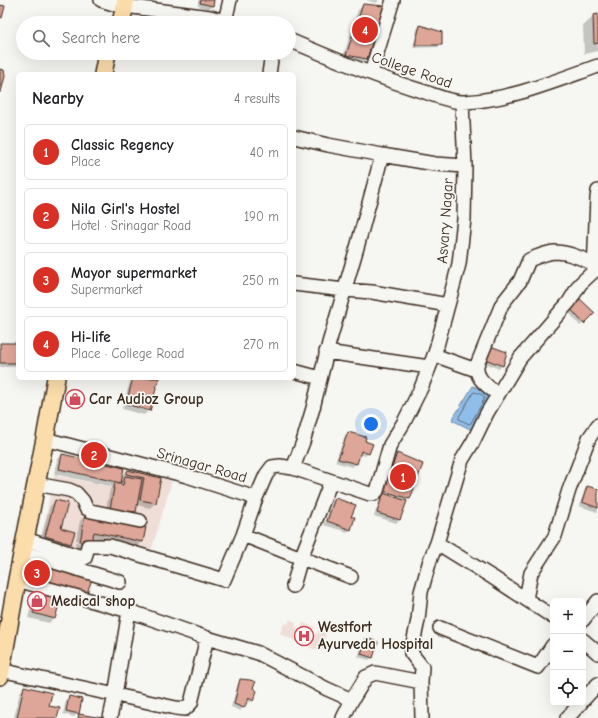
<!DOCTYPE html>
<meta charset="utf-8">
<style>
:root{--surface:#fff;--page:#f2f2f2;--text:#202124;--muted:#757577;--line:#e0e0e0;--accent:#d93025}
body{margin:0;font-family:"Comic Neue",sans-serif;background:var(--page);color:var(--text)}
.controls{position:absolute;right:12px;bottom:12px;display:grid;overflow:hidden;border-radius:6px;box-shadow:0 4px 16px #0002}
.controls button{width:36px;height:36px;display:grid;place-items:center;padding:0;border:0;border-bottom:1px solid var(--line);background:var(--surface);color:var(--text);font:20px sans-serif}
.you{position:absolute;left:371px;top:424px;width:14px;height:14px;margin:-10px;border:3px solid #fff;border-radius:50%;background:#1a73e8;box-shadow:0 0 0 6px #1a73e833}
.badge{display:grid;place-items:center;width:26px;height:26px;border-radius:50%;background:var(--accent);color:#fff;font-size:13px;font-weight:700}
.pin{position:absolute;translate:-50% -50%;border:2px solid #fff;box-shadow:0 1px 4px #0006}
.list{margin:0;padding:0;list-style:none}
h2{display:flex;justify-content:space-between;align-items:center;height:52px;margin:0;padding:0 16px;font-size:17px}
h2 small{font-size:13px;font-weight:400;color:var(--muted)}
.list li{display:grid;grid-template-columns:26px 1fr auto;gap:12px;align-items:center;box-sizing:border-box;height:56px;margin:0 8px 8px;padding:0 8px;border:1px solid var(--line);border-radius:6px}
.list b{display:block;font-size:15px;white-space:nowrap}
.list p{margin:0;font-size:13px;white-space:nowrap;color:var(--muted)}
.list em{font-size:13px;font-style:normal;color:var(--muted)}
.icon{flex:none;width:22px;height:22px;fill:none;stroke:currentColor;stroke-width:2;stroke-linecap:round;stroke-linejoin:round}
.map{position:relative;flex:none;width:598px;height:718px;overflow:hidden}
.search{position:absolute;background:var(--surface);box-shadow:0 4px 16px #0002;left:16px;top:16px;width:280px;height:44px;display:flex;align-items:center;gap:10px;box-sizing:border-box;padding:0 14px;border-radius:22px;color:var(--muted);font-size:15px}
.panel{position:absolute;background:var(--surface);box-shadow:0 4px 16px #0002;left:16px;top:72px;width:280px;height:308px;border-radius:6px}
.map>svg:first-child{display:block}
.built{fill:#efded7}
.water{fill:#90beea;stroke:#6e8398}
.shadow{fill:#0003}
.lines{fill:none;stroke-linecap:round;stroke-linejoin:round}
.shore{stroke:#5d6570;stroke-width:1}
.building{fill:#dea698;stroke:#3b2a1e}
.minor-casing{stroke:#3b2a1e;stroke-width:16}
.major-casing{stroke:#3b2a1e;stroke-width:20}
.minor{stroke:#f6f6f2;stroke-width:13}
.major{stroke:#fbddab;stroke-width:17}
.labels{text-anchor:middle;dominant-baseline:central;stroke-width:3.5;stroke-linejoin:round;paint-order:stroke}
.street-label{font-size:15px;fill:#3b2a1e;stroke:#f6f6f2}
.poi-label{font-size:15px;font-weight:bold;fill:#3b2a1e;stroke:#f6f6f2;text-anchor:start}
</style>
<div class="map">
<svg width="598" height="718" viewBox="0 0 598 718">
<rect width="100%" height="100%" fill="#f6f6f2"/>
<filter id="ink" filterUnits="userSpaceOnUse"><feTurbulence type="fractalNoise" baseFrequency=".025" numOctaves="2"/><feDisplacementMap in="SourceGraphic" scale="8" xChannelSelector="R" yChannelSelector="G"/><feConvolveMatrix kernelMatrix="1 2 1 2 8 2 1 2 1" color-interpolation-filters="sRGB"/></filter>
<g filter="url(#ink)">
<!-- built -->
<path class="built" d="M 126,468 L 172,481 L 150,555 L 110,544 L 84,554 L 41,540 L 54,475 L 111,487 L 112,483 L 121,483 Z
M 290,619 L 296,623 L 295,627 L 301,629 L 303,623 L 315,627 L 313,633 L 317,634 L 319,629 L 326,632 L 325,637 L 325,650 L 314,649 L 280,634 L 284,623 L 288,624 Z"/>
<!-- water -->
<path class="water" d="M 473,386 L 491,395 L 472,430 L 452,420 Z"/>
<!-- shadow -->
<path class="shadow" d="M 198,0 L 213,0 L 212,6 L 209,9 L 198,6 Z
M 366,0 L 379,0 L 376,3 Z
M 363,5 L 366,59 L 361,64 L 342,60 L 358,10 Z
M 598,15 L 598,51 L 584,54 L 583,26 L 594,16 Z
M 420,26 L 441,44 L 438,47 L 413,48 L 417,29 Z
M 580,300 L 594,313 L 580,326 L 567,310 Z
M 0,344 L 18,344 L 18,367 L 0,367 Z
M 487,350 L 502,365 L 499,369 L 483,362 Z
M 131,378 L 155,378 L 149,410 L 144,415 L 122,409 Z
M 348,433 L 364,442 L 368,453 L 365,456 L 359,454 L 356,464 L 352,467 L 335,462 L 345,436 Z
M 62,455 L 121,478 L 128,471 L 160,479 L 155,503 L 150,508 L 137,505 L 135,512 L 130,517 L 105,514 L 110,489 L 113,487 L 54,474 L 57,460 Z
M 398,455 L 421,464 L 409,499 L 405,503 L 399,520 L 396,523 L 374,516 L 381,496 L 380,496 L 393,460 Z
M 588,487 L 598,490 L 598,511 L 597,512 L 579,506 L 585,490 Z
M 335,499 L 350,518 L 350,529 L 347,532 L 324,525 L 332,502 Z
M 55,501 L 60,529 L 71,543 L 66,548 L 40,541 L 50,506 Z
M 85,516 L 145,528 L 142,541 L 137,546 L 92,537 L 90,544 L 85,549 L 75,547 L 76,542 L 88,545 L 88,543 L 76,540 L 80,521 Z
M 39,563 L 80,601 L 29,584 L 34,568 Z
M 38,593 L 54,618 L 49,623 L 28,618 L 33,598 Z
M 366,639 L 372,657 L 369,660 L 358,657 L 363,642 Z
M 241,680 L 256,691 L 252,700 L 249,703 L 246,701 L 243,707 L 240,711 L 231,707 L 238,683 Z
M 25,687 L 48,706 L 56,718 L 14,718 L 20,692 Z
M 70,697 L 78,713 L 74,717 L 63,714 L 66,700 Z"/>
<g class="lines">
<!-- shore -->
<path class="shore" d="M 474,392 C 477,392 484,395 485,398 L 471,423 L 469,424 L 459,419 L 459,417 Z"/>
</g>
<!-- building -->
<path class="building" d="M 201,0 L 214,0 L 213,6 L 200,3 Z
M 363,4 L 384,6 L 367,59 L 346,55 Z
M 0,5 L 5,6 L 2,18 L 0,17 Z
M 598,14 L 598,43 L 594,44 L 593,15 Z
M 420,25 L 442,32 L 442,45 L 415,45 Z
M 0,69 L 4,70 L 5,76 L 1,92 L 0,92 Z
M 580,299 L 595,313 L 584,324 L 569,307 Z
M 0,343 L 18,343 L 18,363 L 0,363 Z
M 490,346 L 507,352 L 503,366 L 485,359 Z
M 133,378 L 159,378 L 150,411 L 126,404 Z
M 348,432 L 366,437 L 365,441 L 373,444 L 369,454 L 361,451 L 357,464 L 338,459 Z
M 397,453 L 423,464 L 410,499 L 384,491 Z
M 62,454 L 124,468 L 121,483 L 59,469 Z
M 128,470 L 161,478 L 156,503 L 140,500 L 144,478 L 126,474 Z
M 125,476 L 142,479 L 136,512 L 110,509 L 115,483 L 123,485 Z
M 587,486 L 598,489 L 598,508 L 582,502 Z
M 383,493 L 407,501 L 400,520 L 377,513 Z
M 335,498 L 356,505 L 351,517 L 355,517 L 351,530 L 327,521 Z
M 55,500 L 68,503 L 61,528 L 75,532 L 71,544 L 45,536 Z
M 85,515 L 146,527 L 143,542 L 94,532 L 91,544 L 80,542 Z
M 38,562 L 92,579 L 86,596 L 33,579 Z
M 38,592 L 61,597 L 55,619 L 33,613 Z
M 366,638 L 378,642 L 373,658 L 361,654 Z
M 240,679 L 250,680 L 256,682 L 254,685 L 253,688 L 257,691 L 253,701 L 249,698 L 244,708 L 234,704 Z
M 24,686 L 52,693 L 49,706 L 60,708 L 57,718 L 17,718 Z
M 69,696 L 82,699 L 79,714 L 66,711 Z
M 79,714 L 102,718 L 78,718 Z"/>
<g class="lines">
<!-- minor casing -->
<g class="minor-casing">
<path id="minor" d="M 101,0 L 117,5 L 210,17 L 231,23
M 225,21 L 230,0
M 289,40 C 334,59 379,78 425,92 C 437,96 451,102 463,102 C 510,100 555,81 598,66
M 371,73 L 393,0
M 269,74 L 272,53
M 382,155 L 435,164 L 465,166
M 594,271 L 597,198 L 598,191
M 294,284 L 344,290 L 372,292 L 448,305 L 459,264 L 464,219 L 465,166 L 462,102
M 326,352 L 429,367
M 434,355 L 476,370
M 294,371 L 320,378
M 498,395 C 488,386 475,379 477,365 L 502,304 L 520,281 L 529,260 C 536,257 546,253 554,252 C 568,252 581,258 594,264
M 45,439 L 187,476 L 256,498 L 266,475 L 272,467 L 280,466 L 293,468 L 303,442 L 313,408 L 329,343 L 358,244 L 382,155 L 328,145 L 294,137
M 293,468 L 370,494 L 374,494 L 377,491 L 390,445 L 404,422 L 421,388 L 435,353 L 448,305
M 36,484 L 69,490 L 76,493 L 83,501 L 86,508 L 91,511 L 140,521
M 243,535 L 291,554 L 351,577
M 25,539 L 85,558 L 88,546 L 110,546 L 224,580 L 243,535 L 256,498
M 437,543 L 462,460 L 473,442 L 487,413 L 520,358 L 569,302 L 580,284 L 594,271 L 598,270
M 22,552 L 120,582
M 17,580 L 129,611 L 115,695 L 110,718
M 293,586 L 301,558 L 331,481
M 526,599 L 531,573 L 555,536 L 569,490 L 589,438 L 598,425
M 129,611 L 207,638 L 258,653 L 327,689 L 352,700
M 583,620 L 598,601
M 440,628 L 538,667 L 553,645
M 583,640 L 598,653
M 0,670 L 176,708 L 185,709 L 191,703 L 207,638
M 583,700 L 598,684
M 343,718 L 352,700 L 366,677 L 375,673 L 421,682
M 422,718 L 421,682 L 422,667 L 411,653 L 418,620 L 421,592 L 430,560 L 437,543 L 492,577 L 553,617
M 567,718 L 581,703"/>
</g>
<!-- major casing -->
<g class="major-casing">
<path id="major" d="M 121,23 L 126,0
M 103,74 L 107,53
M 0,676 L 17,580 L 45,439 L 56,378"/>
</g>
<!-- minor -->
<use href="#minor" class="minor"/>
<!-- major -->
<use href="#major" class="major"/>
</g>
</g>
<!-- icons -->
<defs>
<g id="shop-ring" transform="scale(1)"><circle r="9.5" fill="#f6f6f2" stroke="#d1495b" stroke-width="1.5"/><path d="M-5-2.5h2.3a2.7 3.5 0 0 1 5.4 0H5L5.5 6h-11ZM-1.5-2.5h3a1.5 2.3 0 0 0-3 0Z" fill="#d1495b"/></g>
<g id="hospital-ring" transform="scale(1)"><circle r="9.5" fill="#f6f6f2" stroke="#d1495b" stroke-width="1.5"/><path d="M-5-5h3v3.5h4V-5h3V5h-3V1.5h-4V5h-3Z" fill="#d1495b"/></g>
</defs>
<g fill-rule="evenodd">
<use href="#shop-ring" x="75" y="399"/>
<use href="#shop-ring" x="37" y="601"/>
<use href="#hospital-ring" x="304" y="636"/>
</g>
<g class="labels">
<!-- street labels -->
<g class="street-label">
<text transform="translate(412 70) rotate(19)">College Road</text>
<text transform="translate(445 221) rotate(-86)">Asvary Nagar</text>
<text transform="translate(202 465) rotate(16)">Srinagar Road</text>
</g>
<!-- poi labels -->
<g class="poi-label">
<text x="89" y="399">Car Audioz Group</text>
<text x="51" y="601">Medical shop</text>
<text x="318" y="627">Westfort<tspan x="318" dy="17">Ayurveda Hospital</tspan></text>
</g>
</g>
</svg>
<div class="controls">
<button>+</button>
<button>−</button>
<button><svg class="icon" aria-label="locate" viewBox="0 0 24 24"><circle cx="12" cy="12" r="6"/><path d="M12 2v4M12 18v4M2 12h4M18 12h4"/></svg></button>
</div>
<div class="you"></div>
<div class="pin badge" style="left:403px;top:477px">1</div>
<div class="pin badge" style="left:94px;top:455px">2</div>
<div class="pin badge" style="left:37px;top:573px">3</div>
<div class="pin badge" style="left:365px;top:30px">4</div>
<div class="search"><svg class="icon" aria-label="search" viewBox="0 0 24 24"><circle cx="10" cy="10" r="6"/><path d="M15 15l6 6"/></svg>Search here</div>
<section class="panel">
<h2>Nearby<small>4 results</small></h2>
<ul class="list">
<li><span class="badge">1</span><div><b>Classic Regency</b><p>Place</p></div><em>40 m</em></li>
<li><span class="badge">2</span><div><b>Nila Girl's Hostel</b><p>Hotel · Srinagar Road</p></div><em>190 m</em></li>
<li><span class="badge">3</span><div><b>Mayor supermarket</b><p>Supermarket</p></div><em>250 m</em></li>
<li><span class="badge">4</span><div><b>Hi-life</b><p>Place · College Road</p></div><em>270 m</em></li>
</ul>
</section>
</div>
